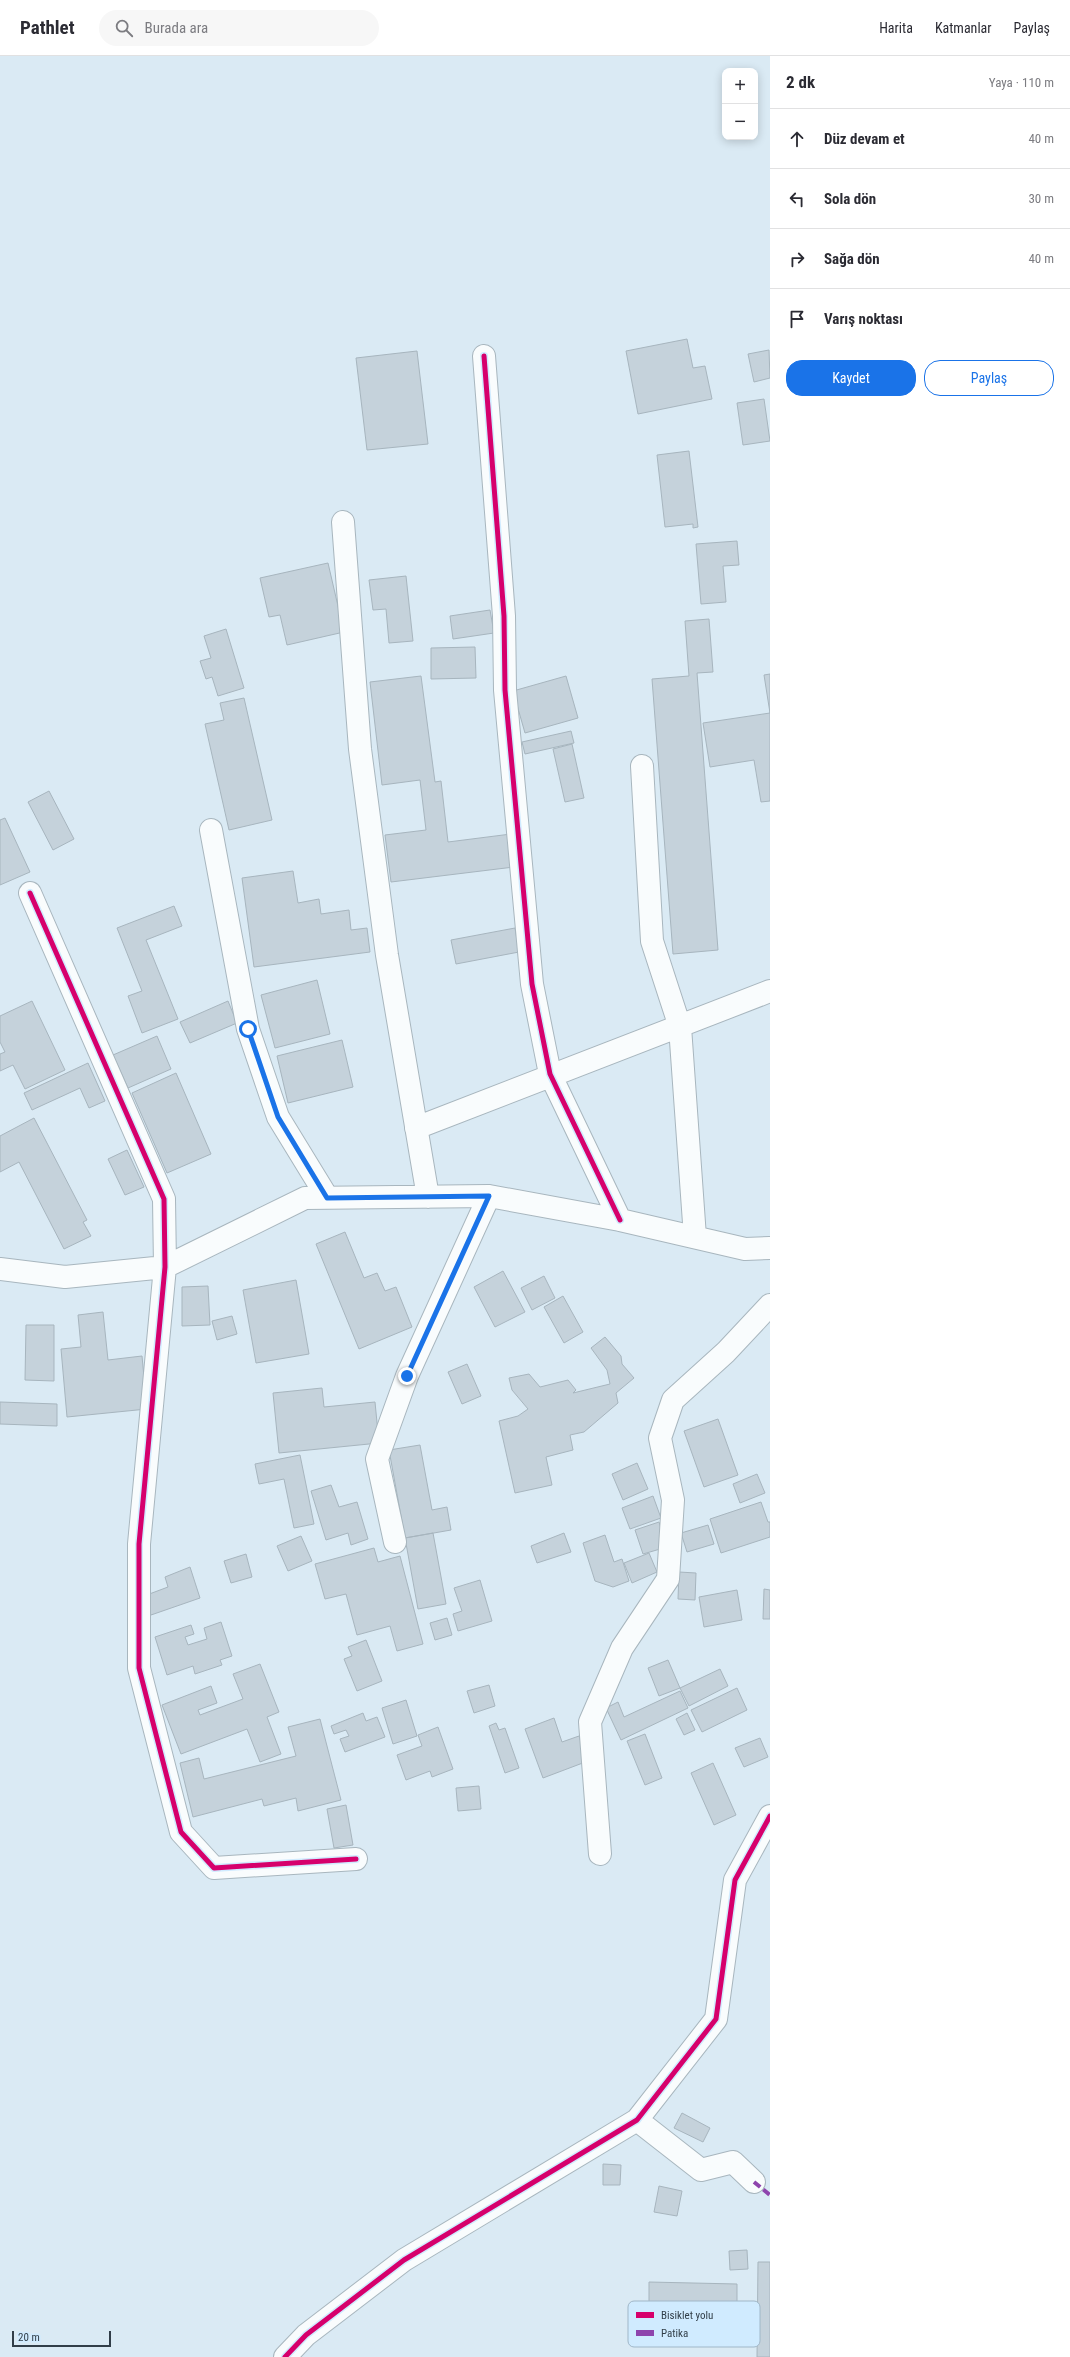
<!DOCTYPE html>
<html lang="tr">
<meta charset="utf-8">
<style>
:root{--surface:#fff;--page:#f7f7f7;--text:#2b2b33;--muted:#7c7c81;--line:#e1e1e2;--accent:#1a73e8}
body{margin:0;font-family:"Roboto Condensed",sans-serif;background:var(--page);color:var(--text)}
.controls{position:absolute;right:12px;top:12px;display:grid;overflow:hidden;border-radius:8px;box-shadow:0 2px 10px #0003}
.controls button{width:36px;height:36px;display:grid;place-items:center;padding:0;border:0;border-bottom:1px solid var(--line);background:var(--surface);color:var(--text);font:20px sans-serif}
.scale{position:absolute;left:12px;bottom:10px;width:99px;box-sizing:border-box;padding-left:4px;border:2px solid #313e48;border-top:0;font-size:11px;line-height:14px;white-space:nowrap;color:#313e48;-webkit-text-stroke:3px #d0ebff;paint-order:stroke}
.stop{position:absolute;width:12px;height:12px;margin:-9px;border:3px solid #1a73e8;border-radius:50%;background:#fff}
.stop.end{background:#1a73e8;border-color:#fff;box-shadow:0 1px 4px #0008}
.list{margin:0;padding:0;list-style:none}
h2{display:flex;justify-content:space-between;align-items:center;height:52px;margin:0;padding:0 16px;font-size:17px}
h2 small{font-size:13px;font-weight:400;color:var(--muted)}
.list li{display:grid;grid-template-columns:26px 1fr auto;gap:12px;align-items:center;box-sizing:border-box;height:60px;padding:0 16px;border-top:1px solid var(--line)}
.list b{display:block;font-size:15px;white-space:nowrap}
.list em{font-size:13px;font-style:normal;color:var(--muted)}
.actions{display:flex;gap:8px;padding:12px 16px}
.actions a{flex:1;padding:9px 0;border:1px solid var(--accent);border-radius:16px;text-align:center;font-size:14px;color:var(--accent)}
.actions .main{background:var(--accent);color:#fff}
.icon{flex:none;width:22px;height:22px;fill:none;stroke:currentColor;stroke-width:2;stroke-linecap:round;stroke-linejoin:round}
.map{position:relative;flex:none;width:770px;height:2301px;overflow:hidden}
header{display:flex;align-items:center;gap:24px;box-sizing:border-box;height:56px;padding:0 20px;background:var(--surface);border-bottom:1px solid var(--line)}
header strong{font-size:19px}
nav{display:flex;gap:22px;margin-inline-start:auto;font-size:14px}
.search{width:280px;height:36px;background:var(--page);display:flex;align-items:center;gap:10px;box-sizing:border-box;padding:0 14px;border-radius:22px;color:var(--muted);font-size:15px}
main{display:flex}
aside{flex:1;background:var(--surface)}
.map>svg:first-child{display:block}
.building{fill:#c5d2db;stroke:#a7b5be}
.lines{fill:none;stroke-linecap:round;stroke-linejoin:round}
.minor-casing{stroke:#a8b6be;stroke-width:24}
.minor{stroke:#f9fcfd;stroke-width:22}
.quiet{stroke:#8e44ad;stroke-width:4;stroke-dasharray:8 4;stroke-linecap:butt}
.cycleway-casing{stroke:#d0ebff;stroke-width:8}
.cycleway{stroke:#d6006c;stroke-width:5}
.route{stroke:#1a73e8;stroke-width:5}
.key{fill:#d0ebff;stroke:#a0b7c8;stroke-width:1}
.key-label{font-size:11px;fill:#313e48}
</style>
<header>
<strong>Pathlet</strong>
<div class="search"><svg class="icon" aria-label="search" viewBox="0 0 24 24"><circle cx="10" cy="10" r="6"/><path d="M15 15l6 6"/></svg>Burada ara</div>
<nav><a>Harita</a><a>Katmanlar</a><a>Paylaş</a></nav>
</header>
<main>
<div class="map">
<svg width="770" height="2301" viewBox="0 0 770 2301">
<rect width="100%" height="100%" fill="#daeaf4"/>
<!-- building -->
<path class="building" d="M 687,283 L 693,312 L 705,310 L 712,343 L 638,358 L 626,295 Z
M 769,294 L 770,322 L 754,326 L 748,298 Z
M 417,295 L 428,388 L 367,394 L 356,302 Z
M 764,343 L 770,385 L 743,389 L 737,347 Z
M 689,395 L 698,471 L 693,472 L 693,468 L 665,471 L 657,399 Z
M 737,485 L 739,509 L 723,510 L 726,546 L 701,548 L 696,488 Z
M 328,507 L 344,576 L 287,589 L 280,559 L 269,561 L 260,522 Z
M 406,520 L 413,585 L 389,587 L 386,553 L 373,554 L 369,524 Z
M 490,554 L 494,577 L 453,583 L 450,560 Z
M 709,563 L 713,616 L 697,617 L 718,894 L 673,898 L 652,623 L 689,620 L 685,565 Z
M 226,573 L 244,632 L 218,640 L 212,621 L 206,623 L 200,605 L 211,602 L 204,580 Z
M 475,591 L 476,622 L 431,623 L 431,592 Z
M 770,618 L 770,745 L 761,746 L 754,704 L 710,711 L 703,667 L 770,657 L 764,619 Z
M 421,620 L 435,726 L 441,725 L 448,786 L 511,778 L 514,811 L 391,826 L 385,779 L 426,774 L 420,724 L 382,729 L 370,626 Z
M 566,620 L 578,662 L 525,677 L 513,635 Z
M 244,642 L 272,764 L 229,774 L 205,668 L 224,664 L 220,647 Z
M 571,675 L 574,687 L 525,698 L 522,686 Z
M 572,688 L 584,742 L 565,746 L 553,693 Z
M 49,735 L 74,783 L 53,794 L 28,746 Z
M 5,762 L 30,816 L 0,829 L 0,764 Z
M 293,815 L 298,847 L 319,843 L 321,858 L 349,854 L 351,874 L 367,872 L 370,896 L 254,911 L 242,822 Z
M 174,850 L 182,870 L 146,884 L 178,963 L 142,977 L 128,940 L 142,935 L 117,872 Z
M 515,872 L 519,896 L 456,908 L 451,884 Z
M 317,924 L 330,978 L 275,992 L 261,939 Z
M 32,945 L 65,1014 L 25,1033 L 13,1009 L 0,1015 L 0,998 L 5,996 L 0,986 L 0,960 Z
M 228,945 L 237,967 L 190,987 L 180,966 Z
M 157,980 L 171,1013 L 128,1032 L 113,999 Z
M 342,984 L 353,1031 L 288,1047 L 277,1000 Z
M 88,1007 L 105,1045 L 89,1052 L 80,1032 L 32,1054 L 24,1037 Z
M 176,1017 L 211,1098 L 167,1117 L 132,1037 Z
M 34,1062 L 87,1164 L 83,1166 L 91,1180 L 64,1193 L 19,1106 L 0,1116 L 0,1080 Z
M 127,1094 L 144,1131 L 125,1139 L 108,1103 Z
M 345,1176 L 364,1222 L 377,1217 L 385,1235 L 396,1231 L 412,1271 L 359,1293 L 316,1188 Z
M 503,1215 L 525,1256 L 495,1271 L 474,1231 Z
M 544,1220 L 555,1242 L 532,1254 L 521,1232 Z
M 296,1224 L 309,1298 L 256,1307 L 243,1234 Z
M 208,1230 L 210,1269 L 182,1270 L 182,1231 Z
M 563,1240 L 583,1276 L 564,1287 L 544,1251 Z
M 103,1256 L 108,1304 L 142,1300 L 147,1353 L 67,1361 L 61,1293 L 81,1291 L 78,1259 Z
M 232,1260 L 237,1278 L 217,1284 L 212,1265 Z
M 26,1269 L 54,1269 L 54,1325 L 25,1324 Z
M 605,1281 L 621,1300 L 622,1308 L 634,1322 L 616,1337 L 618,1347 L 584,1376 L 570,1379 L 573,1394 L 546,1401 L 552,1429 L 515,1437 L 499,1365 L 518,1360 L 528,1353 L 512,1334 L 509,1322 L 529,1318 L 540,1331 L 568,1324 L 576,1334 L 573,1337 L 610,1328 L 607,1314 L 591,1292 Z
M 467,1308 L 481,1340 L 462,1348 L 448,1316 Z
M 322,1332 L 324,1351 L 375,1346 L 379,1387 L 279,1397 L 273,1337 Z
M 0,1346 L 57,1348 L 57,1370 L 0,1368 Z
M 718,1363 L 738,1419 L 704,1431 L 684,1375 Z
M 420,1389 L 432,1454 L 447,1451 L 451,1474 L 405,1482 L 389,1394 Z
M 300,1399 L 314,1468 L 294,1472 L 284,1423 L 259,1428 L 255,1408 Z
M 637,1407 L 648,1433 L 623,1444 L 612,1418 Z
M 757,1418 L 765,1437 L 740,1447 L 733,1428 Z
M 331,1429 L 339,1451 L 357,1446 L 368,1483 L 351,1489 L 348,1477 L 326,1484 L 311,1435 Z
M 653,1440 L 661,1462 L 630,1473 L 622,1452 Z
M 761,1446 L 768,1466 L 770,1466 L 770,1481 L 721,1497 L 710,1463 Z
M 659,1466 L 667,1491 L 643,1498 L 635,1474 Z
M 708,1469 L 714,1488 L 687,1496 L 681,1477 Z
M 433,1477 L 446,1548 L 418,1553 L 405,1482 Z
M 564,1477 L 571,1496 L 537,1507 L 531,1490 Z
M 605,1479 L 614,1506 L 622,1503 L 629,1525 L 613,1531 L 595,1525 L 583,1487 Z
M 301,1480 L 312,1505 L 288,1515 L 277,1490 Z
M 374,1492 L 378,1506 L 400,1500 L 423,1588 L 397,1595 L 390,1570 L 357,1579 L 346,1538 L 325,1543 L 315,1508 Z
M 649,1497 L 657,1516 L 632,1527 L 624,1507 Z
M 246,1498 L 252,1521 L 231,1527 L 224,1505 Z
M 190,1511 L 200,1542 L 151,1559 L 144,1540 L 168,1531 L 165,1521 Z
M 679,1516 L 696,1517 L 695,1544 L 678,1543 Z
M 480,1524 L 492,1565 L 458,1575 L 453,1558 L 462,1555 L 454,1532 Z
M 764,1533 L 770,1534 L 770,1563 L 763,1563 Z
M 737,1534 L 742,1564 L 704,1571 L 699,1541 Z
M 447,1562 L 452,1579 L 435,1584 L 430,1567 Z
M 221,1566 L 232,1600 L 220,1604 L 222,1609 L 195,1618 L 193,1610 L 167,1619 L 155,1581 L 191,1569 L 194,1578 L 185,1581 L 188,1589 L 207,1583 L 204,1572 Z
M 366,1584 L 382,1625 L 357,1635 L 344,1603 L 352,1600 L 348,1591 Z
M 668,1604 L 680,1632 L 659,1640 L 648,1612 Z
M 260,1608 L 279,1656 L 267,1661 L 281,1698 L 260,1706 L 247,1673 L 181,1698 L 162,1649 L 211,1630 L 217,1647 L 198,1654 L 200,1659 L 243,1643 L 233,1618 Z
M 720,1613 L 728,1630 L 689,1650 L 680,1632 Z
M 489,1629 L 495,1650 L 474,1657 L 467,1635 Z
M 737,1632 L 747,1654 L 702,1676 L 691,1654 Z
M 680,1635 L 688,1652 L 621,1684 L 606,1652 L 618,1646 L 624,1661 Z
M 406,1644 L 417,1680 L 393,1688 L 382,1652 Z
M 363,1657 L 366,1665 L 377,1661 L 385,1681 L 345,1696 L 340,1683 L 349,1680 L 346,1674 L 334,1678 L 331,1670 Z
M 687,1657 L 695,1674 L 684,1679 L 676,1663 Z
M 554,1662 L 562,1686 L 579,1680 L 588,1705 L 543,1722 L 525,1673 Z
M 320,1663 L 341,1744 L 298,1755 L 296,1742 L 264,1750 L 262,1743 L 193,1761 L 180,1707 L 199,1702 L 204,1723 L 296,1700 L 288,1671 Z
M 496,1667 L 499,1674 L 505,1672 L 519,1712 L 505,1717 L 489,1670 Z
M 438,1671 L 453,1713 L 432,1721 L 430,1715 L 406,1724 L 397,1699 L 422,1690 L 418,1679 Z
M 645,1678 L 662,1722 L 645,1729 L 627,1685 Z
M 760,1682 L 768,1701 L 744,1711 L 735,1692 Z
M 713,1707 L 736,1759 L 714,1769 L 691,1717 Z
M 479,1730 L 481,1753 L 458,1755 L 456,1732 Z
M 346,1749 L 353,1789 L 334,1792 L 327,1753 Z
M 682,2057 L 710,2072 L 703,2086 L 674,2072 Z
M 603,2108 L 621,2109 L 620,2129 L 603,2129 Z
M 659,2130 L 682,2135 L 677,2160 L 654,2156 Z
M 747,2194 L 748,2213 L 730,2214 L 729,2195 Z
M 758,2206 L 770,2206 L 770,2301 L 757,2301 Z
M 649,2226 L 737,2228 L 737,2267 L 649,2265 Z"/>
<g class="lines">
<!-- minor casing -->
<g class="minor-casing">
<path id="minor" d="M 484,300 L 504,560 L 505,634 L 532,928 L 550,1018 L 620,1164
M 343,466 L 360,693 L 387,899 L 428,1141
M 642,710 L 652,885 L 680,971 L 695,1181
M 211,774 L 248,973 L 278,1061 L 327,1141
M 30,837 L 164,1143 L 165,1211 L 139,1488 L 139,1612 L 181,1776 L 214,1812 L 356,1803
M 416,1072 L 770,935
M 0,1213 L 65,1221 L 165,1211 L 305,1142 L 489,1140 L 620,1164 L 745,1193 L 770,1192
M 395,1486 L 377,1403 L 407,1320 L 489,1140
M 600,1798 L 590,1666 L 622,1592 L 668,1523 L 673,1444 L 660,1382 L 673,1344 L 726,1296 L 770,1249
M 637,2064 L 701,2114 L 733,2106 L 754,2126
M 285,2301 L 306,2279 L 404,2204 L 637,2064 L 716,1963 L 735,1824 L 770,1760"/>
</g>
<!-- minor -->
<use href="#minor" class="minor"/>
<!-- quiet -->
<path class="quiet" d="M 754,2126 L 770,2139"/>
<!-- cycleway casing -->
<g class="cycleway-casing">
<path id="cycleway" d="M 484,300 L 504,560 L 505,634 L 532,928 L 550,1018 L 620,1164
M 30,837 L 164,1143 L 165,1211 L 139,1488 L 139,1612 L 181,1776 L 214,1812 L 356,1803
M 285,2301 L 306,2279 L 404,2204 L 637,2064 L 716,1963 L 735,1824 L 770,1760"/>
</g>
<!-- cycleway -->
<use href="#cycleway" class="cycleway"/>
</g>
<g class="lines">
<!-- route -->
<path class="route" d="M 248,973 L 278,1061 L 327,1142 L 489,1140 L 407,1320"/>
</g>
<!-- legend -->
<rect x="628" y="2245" width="132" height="46" rx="6" class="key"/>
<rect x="636" y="2256" width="18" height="6" fill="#d6006c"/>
<rect x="636" y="2274" width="18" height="6" fill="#8e44ad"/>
<g class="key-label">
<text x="661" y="2263">Bisiklet yolu</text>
<text x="661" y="2281">Patika</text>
</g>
</svg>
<div class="controls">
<button>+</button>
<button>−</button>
</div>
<div class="scale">20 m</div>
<div class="stop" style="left:248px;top:973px"></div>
<div class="stop end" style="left:407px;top:1320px"></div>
</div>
<aside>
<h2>2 dk<small>Yaya · 110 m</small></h2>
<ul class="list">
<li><svg class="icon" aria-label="ahead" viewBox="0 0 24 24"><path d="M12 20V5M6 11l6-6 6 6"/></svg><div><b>Düz devam et</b></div><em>40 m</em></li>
<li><svg class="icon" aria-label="left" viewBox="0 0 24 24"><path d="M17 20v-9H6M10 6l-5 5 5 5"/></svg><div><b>Sola dön</b></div><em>30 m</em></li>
<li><svg class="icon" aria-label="right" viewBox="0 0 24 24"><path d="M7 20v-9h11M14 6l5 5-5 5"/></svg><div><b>Sağa dön</b></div><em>40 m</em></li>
<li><svg class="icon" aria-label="arrive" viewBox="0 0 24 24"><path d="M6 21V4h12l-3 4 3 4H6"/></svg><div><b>Varış noktası</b></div></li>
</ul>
<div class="actions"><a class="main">Kaydet</a><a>Paylaş</a></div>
</aside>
</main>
